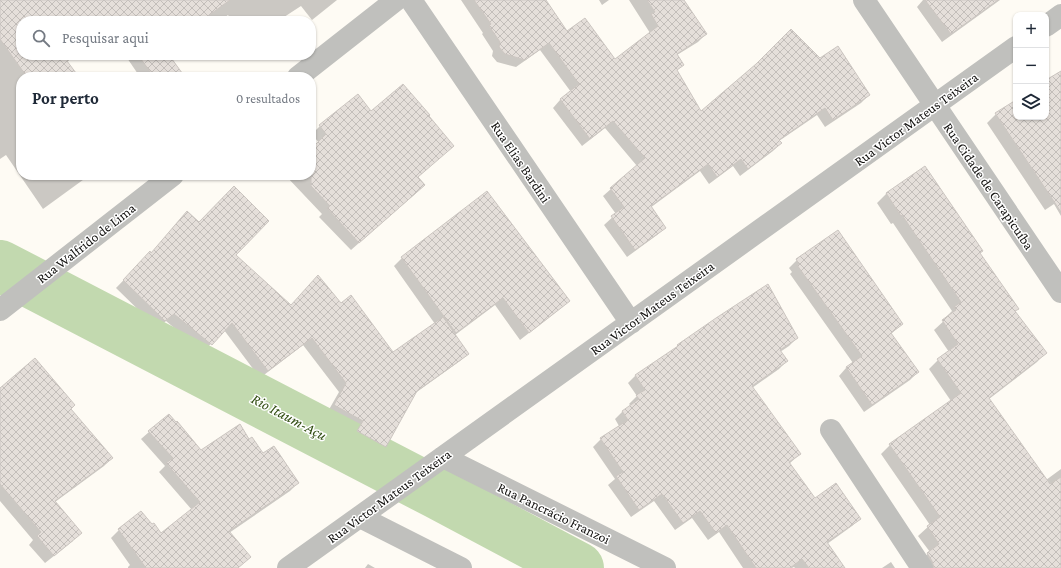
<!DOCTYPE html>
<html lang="pt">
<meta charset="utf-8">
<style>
:root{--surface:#fff;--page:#f2f2f3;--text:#1f2937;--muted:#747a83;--line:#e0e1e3}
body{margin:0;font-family:"Crimson Pro",serif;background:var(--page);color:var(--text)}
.controls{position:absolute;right:12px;top:12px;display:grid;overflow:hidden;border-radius:8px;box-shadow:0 1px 3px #0004}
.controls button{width:36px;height:36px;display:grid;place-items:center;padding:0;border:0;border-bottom:1px solid var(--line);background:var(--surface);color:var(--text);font:20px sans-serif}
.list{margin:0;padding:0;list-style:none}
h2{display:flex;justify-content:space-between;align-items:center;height:52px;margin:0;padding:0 16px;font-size:17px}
h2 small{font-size:13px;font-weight:400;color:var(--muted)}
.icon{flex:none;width:22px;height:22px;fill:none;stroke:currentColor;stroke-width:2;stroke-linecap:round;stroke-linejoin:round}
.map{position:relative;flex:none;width:1061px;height:568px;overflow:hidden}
.search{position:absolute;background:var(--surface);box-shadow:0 1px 3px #0004;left:16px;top:16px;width:300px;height:44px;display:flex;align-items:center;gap:10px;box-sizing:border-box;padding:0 14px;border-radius:16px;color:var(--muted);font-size:15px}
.panel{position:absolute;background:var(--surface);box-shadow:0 1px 3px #0004;left:16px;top:72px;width:300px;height:108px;border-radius:16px}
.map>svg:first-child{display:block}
.shadow{fill:#0003}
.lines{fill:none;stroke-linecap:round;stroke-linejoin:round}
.river{stroke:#c2d9af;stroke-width:52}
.building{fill:url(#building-cross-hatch);stroke:#ccc6c1}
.minor{stroke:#c0c0bd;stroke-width:22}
.labels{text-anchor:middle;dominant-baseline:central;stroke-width:3;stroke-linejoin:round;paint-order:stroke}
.street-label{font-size:14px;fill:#12110f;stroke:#fff}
.water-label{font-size:15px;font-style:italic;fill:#324e13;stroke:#fff}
</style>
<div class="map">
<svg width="1061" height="568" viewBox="0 0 1061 568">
<defs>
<pattern id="building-cross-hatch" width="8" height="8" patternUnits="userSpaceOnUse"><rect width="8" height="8" fill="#e5dfda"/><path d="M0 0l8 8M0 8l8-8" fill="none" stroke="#c3beba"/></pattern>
</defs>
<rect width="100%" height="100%" fill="#fefbf4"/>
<!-- shadow -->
<path class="shadow" d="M 0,0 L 337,0 L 312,20 L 301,6 L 278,21 L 232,21 L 228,15 L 220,21 L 21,21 L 21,55 L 75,55 L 67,62 L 78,77 L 21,77 L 21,175 L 96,175 L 89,180 L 87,177 L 43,209 L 6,155 L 0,159 Z
M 461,0 L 545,0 L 567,32 L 615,60 L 650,33 L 629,0 L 683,0 L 706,34 L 698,42 L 677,55 L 683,64 L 676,71 L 701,112 L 820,60 L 869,95 L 861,103 L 825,127 L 817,115 L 779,141 L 781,143 L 773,151 L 740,176 L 733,166 L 709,184 L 700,171 L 650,208 L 665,228 L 657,235 L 627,257 L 604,225 L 616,214 L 603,196 L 637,166 L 605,128 L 582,146 L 553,108 L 560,100 L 571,92 L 540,50 L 516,67 L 497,62 L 492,56 L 493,51 L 482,34 L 483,33 Z
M 599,0 L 609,0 L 602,5 Z
M 923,0 L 1000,0 L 942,42 L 917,7 Z
M 125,55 L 171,55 L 169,57 L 184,77 L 140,77 Z
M 1061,71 L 1061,216 L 1054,204 L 1045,210 L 987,123 L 996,114 L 1016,101 L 1016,117 L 1046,117 L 1046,81 Z
M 358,95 L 417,177 L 416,193 L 351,250 L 319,217 L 322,214 L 285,175 L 311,175 L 311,151 L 319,143 L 312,134 L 320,126 Z
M 924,168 L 979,253 L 1017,309 L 1014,312 L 1046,352 L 1037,362 L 989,399 L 1046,480 L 1061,469 L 1061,568 L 922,568 L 918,562 L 930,552 L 918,536 L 930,525 L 881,454 L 890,445 L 951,401 L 929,369 L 938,360 L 949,352 L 934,330 L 947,318 L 946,317 L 952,311 L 893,223 L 891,224 L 877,203 L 886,194 Z
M 487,192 L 569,300 L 561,308 L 520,340 L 495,305 L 455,335 L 468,354 L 460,361 L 414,394 L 385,446 L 377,454 L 350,439 L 356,429 L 327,413 L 339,392 L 303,345 L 260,378 L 224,330 L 203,352 L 166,321 L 157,328 L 116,288 L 150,253 L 151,254 L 234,255 L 291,306 L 341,304 L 393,354 L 435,324 L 394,266 L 402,258 Z
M 797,260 L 901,324 L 891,334 L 918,372 L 910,380 L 864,412 L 839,376 L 846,368 L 853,363 L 790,274 L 792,272 L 789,268 Z
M 717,319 L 797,338 L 789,346 L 780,352 L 787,361 L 779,369 L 752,388 L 800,454 L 789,464 L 815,500 L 860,519 L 852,526 L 827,544 L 844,568 L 795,568 L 794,567 L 792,568 L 743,568 L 719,532 L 708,540 L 692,518 L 675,530 L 654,501 L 631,517 L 608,485 L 615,479 L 593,447 L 601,439 L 619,426 L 615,419 L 622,412 L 631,406 L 629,404 L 637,396 L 628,383 L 636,375 L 672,352 L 678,346 Z
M 0,389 L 70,409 L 112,458 L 104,466 L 55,502 L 73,541 L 45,563 L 29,545 L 33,540 L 0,501 Z
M 149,432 L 201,451 L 249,440 L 263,455 L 298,483 L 290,491 L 229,533 L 250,557 L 238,568 L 128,568 L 128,567 L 130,565 L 111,538 L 119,530 L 161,534 L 192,510 L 159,472 L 165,466 L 141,439 Z
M 891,562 L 895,568 L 882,568 Z
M 368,564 L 375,568 L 365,568 Z"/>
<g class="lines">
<!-- river -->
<path class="river" d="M 0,266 L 437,493 L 578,568"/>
</g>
<!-- building -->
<path class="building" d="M 0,0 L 230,0 L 201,21 L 21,21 L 21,55 L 75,55 L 67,61 L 79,77 L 27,77 L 0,39 Z
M 474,0 L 546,0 L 567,31 L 585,18 L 615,59 L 658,26 L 651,14 L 655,12 L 647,0 L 684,0 L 707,34 L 677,54 L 684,65 L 677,70 L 701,111 L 756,64 L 791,29 L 820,58 L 838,46 L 870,95 L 833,120 L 825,108 L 779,140 L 782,143 L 748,169 L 741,159 L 717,177 L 708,164 L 651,206 L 666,228 L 635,250 L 611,216 L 624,207 L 610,188 L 645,158 L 613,121 L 590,139 L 560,99 L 579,84 L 549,43 L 525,60 L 505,54 L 499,47 L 500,42 L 489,26 L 491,24 Z
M 925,0 L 998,0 L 951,34 Z
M 138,55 L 169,55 L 185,77 L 154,77 Z
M 1061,71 L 1061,212 L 995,113 L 1016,100 L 1016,117 L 1046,117 L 1046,80 Z
M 403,84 L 430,115 L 429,116 L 454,146 L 418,177 L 425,185 L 359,243 L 327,208 L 330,206 L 311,186 L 311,149 L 326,134 L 319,125 L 358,94 L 371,111 Z
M 925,166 L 983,251 L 980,253 L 1019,309 L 1015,311 L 1047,353 L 989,398 L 1050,484 L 1061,477 L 1061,568 L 934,568 L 932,561 L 927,553 L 939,544 L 927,526 L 940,517 L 889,444 L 961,393 L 937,359 L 958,344 L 942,320 L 956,310 L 954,307 L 961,302 L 902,215 L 901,216 L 886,193 Z
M 234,186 L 269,221 L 236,255 L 291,305 L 318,275 L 341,303 L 351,295 L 393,352 L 443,317 L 469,354 L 417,391 L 386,447 L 357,431 L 363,421 L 334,405 L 346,383 L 312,338 L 268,371 L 232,323 L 212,345 L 174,314 L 165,321 L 123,280 L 150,251 L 151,253 L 187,211 L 199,222 Z
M 487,191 L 570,301 L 529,333 L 503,298 L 456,333 L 401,257 Z
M 838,230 L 903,324 L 891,333 L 919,372 L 872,405 L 846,367 L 862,356 L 797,265 L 799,264 L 796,259 Z
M 768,284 L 798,338 L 780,350 L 788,361 L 752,386 L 801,454 L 789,462 L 815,498 L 836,483 L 861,519 L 827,542 L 845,568 L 809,568 L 802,559 L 790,568 L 756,568 L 727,525 L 716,533 L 700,511 L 683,523 L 662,494 L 639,510 L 616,476 L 623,472 L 600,438 L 628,420 L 622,411 L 639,399 L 636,395 L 645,390 L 635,375 L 678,346 L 677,345 L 716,318 Z
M 35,358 L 75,405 L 71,409 L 113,458 L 55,501 L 82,533 L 54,556 L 37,536 L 41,532 L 0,484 L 0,388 Z
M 169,414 L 176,422 L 177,421 L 201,450 L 240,424 L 249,439 L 252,437 L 263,453 L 274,446 L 299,483 L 229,531 L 251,557 L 238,568 L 146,568 L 118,529 L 141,511 L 152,524 L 154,523 L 161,533 L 200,502 L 166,463 L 173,458 L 148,431 Z"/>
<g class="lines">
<!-- minor -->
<path class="minor" d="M 411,0 L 631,323
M 864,0 L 1061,292
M 1046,26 L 1061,15
M 298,77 L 396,0
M 0,310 L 173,175
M 831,430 L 922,568
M 443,457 L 665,568
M 360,517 L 461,568
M 288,568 L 1016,47"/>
</g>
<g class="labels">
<!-- street labels -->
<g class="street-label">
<text transform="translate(916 119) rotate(-36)">Rua Victor Mateus Teixeira</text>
<text transform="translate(521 162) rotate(56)">Rua Elias Bardini</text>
<text transform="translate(989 186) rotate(56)">Rua Cidade de Carapicuíba</text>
<text transform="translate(86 243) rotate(-38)">Rua Walfrido de Lima</text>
<text transform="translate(652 308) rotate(-36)">Rua Victor Mateus Teixeira</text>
<text transform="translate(389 496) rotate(-36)">Rua Victor Mateus Teixeira</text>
<text transform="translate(554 513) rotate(26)">Rua Pancrácio Franzoi</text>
</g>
<!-- water labels -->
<g class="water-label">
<text transform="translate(289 417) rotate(28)">Rio Itaum-Açu</text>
</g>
</g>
</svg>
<div class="controls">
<button>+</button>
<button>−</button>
<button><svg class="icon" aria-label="layers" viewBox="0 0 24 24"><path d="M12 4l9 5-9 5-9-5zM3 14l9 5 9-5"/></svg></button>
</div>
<div class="search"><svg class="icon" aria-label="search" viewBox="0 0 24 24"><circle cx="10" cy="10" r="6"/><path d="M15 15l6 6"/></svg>Pesquisar aqui</div>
<section class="panel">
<h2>Por perto<small>0 resultados</small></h2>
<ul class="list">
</ul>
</section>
</div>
